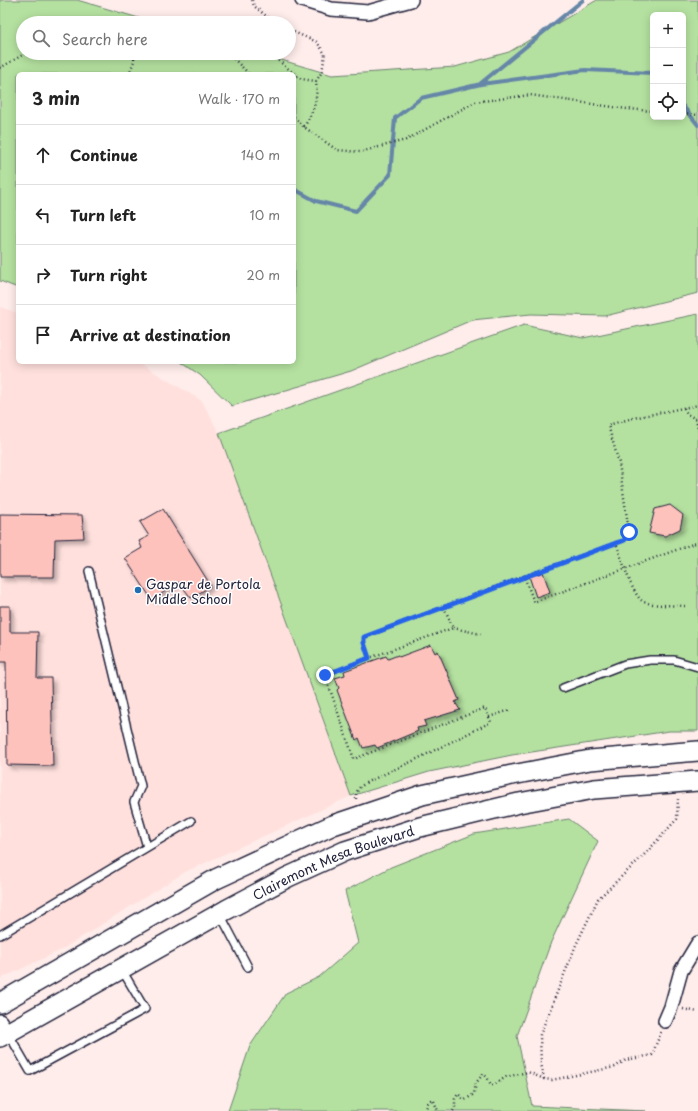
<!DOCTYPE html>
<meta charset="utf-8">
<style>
:root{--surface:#fff;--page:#f6f6f6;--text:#222;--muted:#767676;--line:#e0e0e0}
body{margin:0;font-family:"Playpen Sans",sans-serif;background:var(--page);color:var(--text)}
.controls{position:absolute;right:12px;top:12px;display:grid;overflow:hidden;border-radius:6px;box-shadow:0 2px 10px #0003}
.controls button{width:36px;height:36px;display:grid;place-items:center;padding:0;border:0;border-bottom:1px solid var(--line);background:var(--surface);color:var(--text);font:20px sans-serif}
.stop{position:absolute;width:12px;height:12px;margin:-9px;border:3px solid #2563eb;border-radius:50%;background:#fff}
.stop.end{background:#2563eb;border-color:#fff;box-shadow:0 1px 4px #0008}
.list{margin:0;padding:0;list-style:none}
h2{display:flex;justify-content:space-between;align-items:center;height:52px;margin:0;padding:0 16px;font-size:17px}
h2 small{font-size:13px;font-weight:400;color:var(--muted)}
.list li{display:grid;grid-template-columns:26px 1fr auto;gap:12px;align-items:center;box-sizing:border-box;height:60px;padding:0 16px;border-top:1px solid var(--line)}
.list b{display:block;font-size:15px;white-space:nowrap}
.list em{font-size:13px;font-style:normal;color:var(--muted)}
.icon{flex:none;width:22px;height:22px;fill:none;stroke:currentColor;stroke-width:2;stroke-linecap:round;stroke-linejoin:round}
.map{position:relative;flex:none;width:698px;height:1111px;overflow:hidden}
.search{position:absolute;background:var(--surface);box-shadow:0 2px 10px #0003;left:16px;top:16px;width:280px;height:44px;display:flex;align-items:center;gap:10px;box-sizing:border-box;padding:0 14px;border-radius:22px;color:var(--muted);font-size:15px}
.panel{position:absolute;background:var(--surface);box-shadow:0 2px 10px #0003;left:16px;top:72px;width:280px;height:292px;border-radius:6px}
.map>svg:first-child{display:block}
.built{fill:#ffe0dd}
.green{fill:#b4e1a0;stroke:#6b826e;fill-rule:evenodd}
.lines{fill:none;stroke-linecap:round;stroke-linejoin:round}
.stream{stroke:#6686a8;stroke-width:4}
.building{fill:#fec2bc;stroke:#22223b;filter:url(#shadow)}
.lane-casing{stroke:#22223b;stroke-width:10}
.street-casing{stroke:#22223b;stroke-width:16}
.secondary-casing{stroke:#22223b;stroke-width:22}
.path{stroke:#22223b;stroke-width:2.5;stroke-dasharray:1 3;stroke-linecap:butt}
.lane{stroke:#fff;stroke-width:7}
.street{stroke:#fff;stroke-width:13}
.secondary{stroke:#fff;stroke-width:19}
.route{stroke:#2563eb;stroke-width:5}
.poi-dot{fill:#1f6fb2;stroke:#fff;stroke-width:1.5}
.labels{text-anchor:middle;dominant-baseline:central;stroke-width:3;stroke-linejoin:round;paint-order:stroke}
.poi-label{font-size:13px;fill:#22223b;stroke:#fff;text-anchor:start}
.street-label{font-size:13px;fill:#22223b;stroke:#fff}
</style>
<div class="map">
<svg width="698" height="1111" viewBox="0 0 698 1111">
<defs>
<filter id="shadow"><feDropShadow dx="3.5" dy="3.5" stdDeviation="2" flood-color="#0004"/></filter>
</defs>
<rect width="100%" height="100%" fill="#ffedeb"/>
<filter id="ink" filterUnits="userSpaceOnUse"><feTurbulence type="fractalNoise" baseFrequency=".025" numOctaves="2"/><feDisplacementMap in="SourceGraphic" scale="8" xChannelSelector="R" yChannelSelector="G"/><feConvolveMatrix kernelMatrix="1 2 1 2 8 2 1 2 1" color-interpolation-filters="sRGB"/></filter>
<g filter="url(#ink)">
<!-- built -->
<path class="built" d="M 0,307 L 18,313 L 18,362 L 134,362 L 144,366 L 202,401 L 219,433 L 351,796 L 185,872 L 61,950 L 0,979 Z"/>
<!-- green -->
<path class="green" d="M 0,0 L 77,0 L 156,23 L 23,23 L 23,53 L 258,53 L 332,75 L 455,67 L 509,52 L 597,0 L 698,0 L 698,293 L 605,316 L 531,314 L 472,320 L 351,371 L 232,406 L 200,375 L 181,362 L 294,362 L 294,74 L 18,74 L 18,288 L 0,281 ZM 653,15 L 683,15 L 683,117 L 653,117 Z
M 698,314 L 698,731 L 669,731 L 512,755 L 429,772 L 351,796 L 219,433 L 524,325 L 583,338 Z
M 569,819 L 598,841 L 551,942 L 517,1036 L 532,1106 L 646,1111 L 228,1111 L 250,1046 L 286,993 L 319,977 L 358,943 L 345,891 L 391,867 L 474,834 Z"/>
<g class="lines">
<!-- stream -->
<path class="stream" d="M 481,83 L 583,0
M 683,106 L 698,125
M 294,189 L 316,201 L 356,211 L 390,175 L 395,118 L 421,98 L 481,84 L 585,70 L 653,73"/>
</g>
<!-- building -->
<path class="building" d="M 670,505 L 683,515 L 680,529 L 665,536 L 649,533 L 655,509 Z
M 163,509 L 211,586 L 191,598 L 179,582 L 152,600 L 125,558 L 142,548 L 139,541 L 149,536 L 140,522 Z
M 0,514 L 82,515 L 84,538 L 55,539 L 54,577 L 0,577 Z
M 543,572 L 550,592 L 536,597 L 529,576 Z
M 0,606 L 10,606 L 10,632 L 38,632 L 37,678 L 51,678 L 53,766 L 7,765 L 6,662 L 0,662 Z
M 431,645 L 435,653 L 438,651 L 459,700 L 455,702 L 460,710 L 424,721 L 426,726 L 417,728 L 418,731 L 377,748 L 375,745 L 363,748 L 359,738 L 356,740 L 337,690 L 339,688 L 335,678 L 345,675 L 344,671 L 386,656 L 388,659 L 398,655 L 399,657 Z"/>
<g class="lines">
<!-- lane casing -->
<g class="lane-casing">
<path id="lane" d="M 89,571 L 141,786 L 134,802 L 147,847
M 563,688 L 625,664 L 650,660 L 674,660 L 698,667
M 220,914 L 248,967
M 0,935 L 191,821
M 8,1033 L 30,1071 L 145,1009 L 122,970"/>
</g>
<!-- street casing -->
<g class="street-casing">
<path id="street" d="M 302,0 L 331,9 L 368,12 L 411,0
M 0,1021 L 8,1033
M 665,1021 L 671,1007 L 681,971 L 698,943"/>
</g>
<!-- secondary casing -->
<g class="secondary-casing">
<g id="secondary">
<path d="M 0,1003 L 216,879 L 333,825 L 422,795 L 512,775 L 590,760 L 698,751"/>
<path id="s1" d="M 0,1037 L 226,910 L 288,877 L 345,851 L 420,827 L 519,803 L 594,789 L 698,781"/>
</g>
</g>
<!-- path -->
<path class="path" d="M 252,0 L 254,6 L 275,23
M 228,53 L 249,74
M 269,53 L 301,79 L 316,81 L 322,72 L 325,54 L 317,42 L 289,30
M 0,68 L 26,53
M 129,74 L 134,61 L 134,53
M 683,114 L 698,115
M 294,117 L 304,127 L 337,150 L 360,152 L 406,140 L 475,102 L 530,95 L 627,109 L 653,111
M 304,127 C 314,110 318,100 316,81
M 684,408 L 687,414 L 696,419 L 698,428
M 616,543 L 524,576 L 534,602 L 698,542
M 685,606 C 672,605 656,606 644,602 C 632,597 621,555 616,543 C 624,541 627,540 629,532 L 619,463 L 608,425 L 633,418 L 698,405
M 444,607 L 453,628 L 369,658 L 364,643 L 364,637 L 524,576
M 453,628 L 481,634
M 489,717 L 510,710
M 356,799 L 356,793 L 360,787 L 367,782 L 413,761 L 491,722 L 485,708 L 354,759 L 325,675 L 369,658
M 683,1009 L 698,1012
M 544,1079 L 541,1063 L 540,1035 L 576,945 L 598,899 L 644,855 L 677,819 L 678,799
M 425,1111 L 428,1103 L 431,1100 L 434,1101 L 438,1111
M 453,1111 L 455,1108 L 455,1099 L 458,1094 L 465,1100 L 474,1094 L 476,1083 L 483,1074 L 487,1077 L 491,1085 L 494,1085 L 506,1077 L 528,1072 L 544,1079 L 552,1080 L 615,1067 L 626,1060 L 652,1055 L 661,1032"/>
<!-- lane -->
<use href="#lane" class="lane"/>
<!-- street -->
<use href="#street" class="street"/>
<!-- secondary -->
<use href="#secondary" class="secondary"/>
</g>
</g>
<g class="lines" filter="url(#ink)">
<!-- route -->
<path class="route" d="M 325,675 L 369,658 L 364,643 L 364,637 L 616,543 C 624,541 627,540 629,532"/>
</g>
<!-- markers -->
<circle class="poi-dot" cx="138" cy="590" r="4"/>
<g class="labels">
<!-- poi labels -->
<g class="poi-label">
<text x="146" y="583">Gaspar de Portola<tspan x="146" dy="15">Middle School</tspan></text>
</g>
<!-- street labels -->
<g class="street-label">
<text stroke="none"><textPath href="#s1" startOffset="377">Clairemont Mesa Boulevard</textPath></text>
</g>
</g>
</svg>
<div class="controls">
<button>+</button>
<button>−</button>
<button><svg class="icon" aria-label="locate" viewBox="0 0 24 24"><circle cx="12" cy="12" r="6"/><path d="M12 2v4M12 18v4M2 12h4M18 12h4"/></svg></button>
</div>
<div class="stop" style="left:629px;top:532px"></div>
<div class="stop end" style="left:325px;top:675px"></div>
<div class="search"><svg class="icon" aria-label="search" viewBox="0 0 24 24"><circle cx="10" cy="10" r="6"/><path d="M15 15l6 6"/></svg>Search here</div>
<section class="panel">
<h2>3 min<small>Walk · 170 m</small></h2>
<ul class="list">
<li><svg class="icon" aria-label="ahead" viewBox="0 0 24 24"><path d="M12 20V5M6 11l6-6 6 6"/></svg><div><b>Continue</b></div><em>140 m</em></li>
<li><svg class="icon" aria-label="left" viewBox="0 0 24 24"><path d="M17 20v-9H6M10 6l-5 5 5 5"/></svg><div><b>Turn left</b></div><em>10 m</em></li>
<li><svg class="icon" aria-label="right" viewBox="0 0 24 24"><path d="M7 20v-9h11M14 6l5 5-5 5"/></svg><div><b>Turn right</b></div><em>20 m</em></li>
<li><svg class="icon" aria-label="arrive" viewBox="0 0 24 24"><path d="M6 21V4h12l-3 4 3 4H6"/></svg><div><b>Arrive at destination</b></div></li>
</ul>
</section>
</div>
